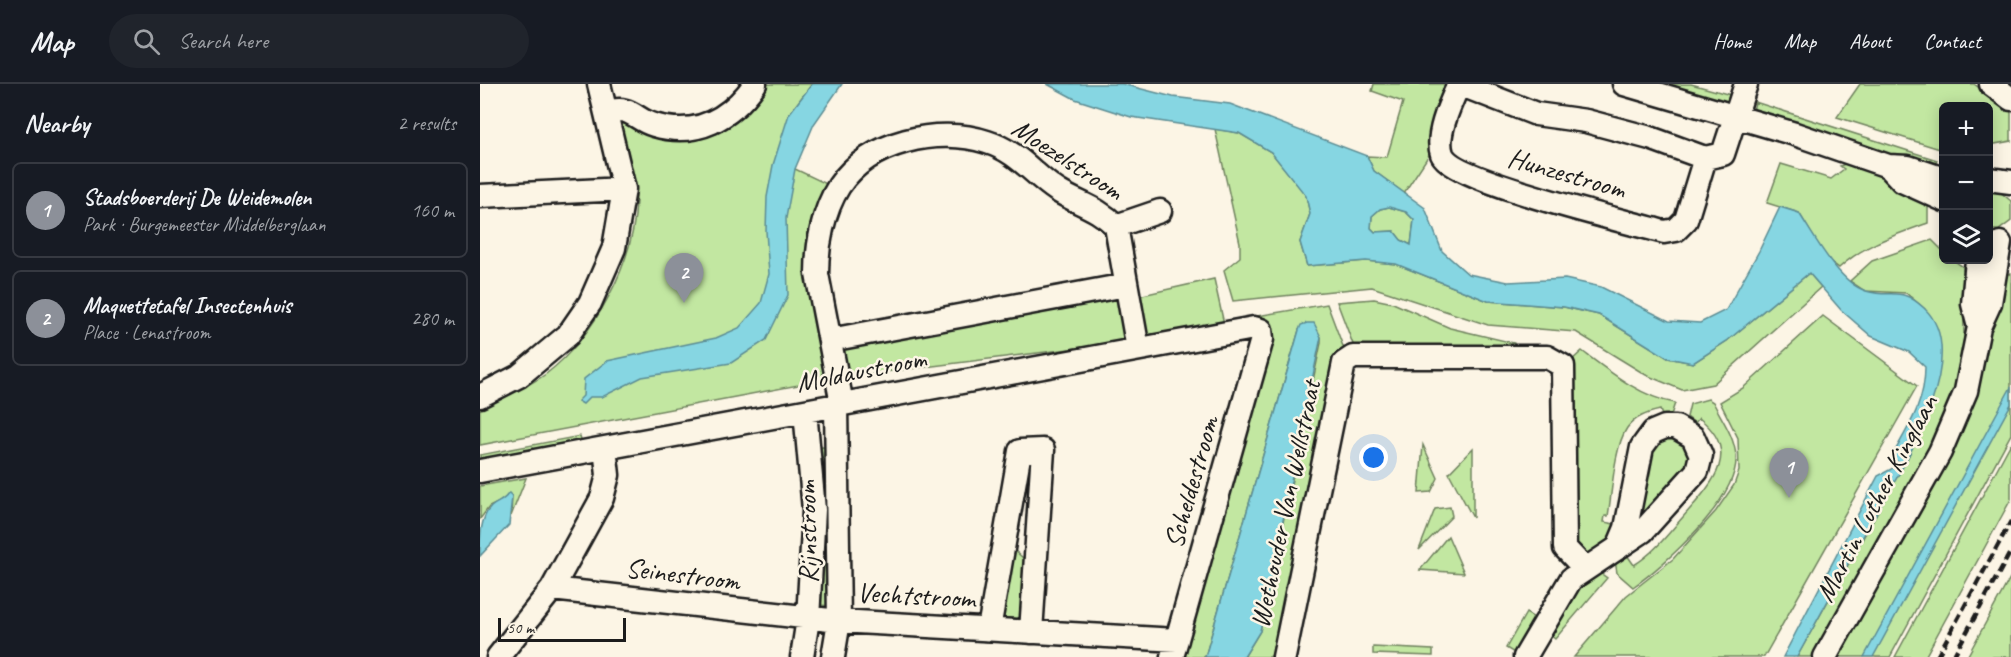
<!DOCTYPE html>
<meta charset="utf-8">
<style>
:root{--surface:#171b24;--page:#20242c;--text:#f1f3f6;--muted:#9ea1a6;--line:#363941;--accent:#8c9099}
body{margin:0;font-family:Caveat,sans-serif;background:var(--page);color:var(--text)}
.controls{position:absolute;right:18px;top:18px;display:grid;overflow:hidden;border-radius:9px;box-shadow:0 3px 15px #0003}
.controls button{width:54px;height:54px;display:grid;place-items:center;padding:0;border:0;border-bottom:2px solid var(--line);background:var(--surface);color:var(--text);font:30px sans-serif}
.scale{position:absolute;left:18px;bottom:15px;width:128px;box-sizing:border-box;padding-left:6px;border:3px solid #1c1c1c;border-top:0;font-size:16px;line-height:21px;white-space:nowrap;color:#1c1c1c;-webkit-text-stroke:4px #fcf5e5;paint-order:stroke}
.you{position:absolute;left:894px;top:374px;width:21px;height:21px;margin:-15px;border:4px solid #fff;border-radius:50%;background:#1a73e8;box-shadow:0 0 0 9px #1a73e833}
.badge{display:grid;place-items:center;width:39px;height:39px;border-radius:50%;background:var(--accent);color:#fff;font-size:20px;font-weight:700}
.pin{position:absolute;translate:-50% -50px;filter:drop-shadow(0 2px 3px #0008)}
.pin::after{content:'';position:absolute;top:32px;width:21px;height:18px;background:inherit;clip-path:polygon(0 0,100% 0,50% 100%)}
.list{margin:0;padding:0;list-style:none}
h2{display:flex;justify-content:space-between;align-items:center;height:78px;margin:0;padding:0 24px;font-size:26px}
h2 small{font-size:20px;font-weight:400;color:var(--muted)}
.list li{display:grid;grid-template-columns:39px 1fr auto;gap:18px;align-items:center;box-sizing:border-box;height:96px;margin:0 12px 12px;padding:0 12px;border:2px solid var(--line);border-radius:9px}
.list b{display:block;font-size:22px;white-space:nowrap}
.list p{margin:0;font-size:20px;white-space:nowrap;color:var(--muted)}
.list em{font-size:20px;font-style:normal;color:var(--muted)}
.icon{flex:none;width:33px;height:33px;fill:none;stroke:currentColor;stroke-width:2;stroke-linecap:round;stroke-linejoin:round}
.map{position:relative;flex:none;width:1531px;height:573px;overflow:hidden}
header{display:flex;align-items:center;gap:36px;box-sizing:border-box;height:84px;padding:0 30px;background:var(--surface);border-bottom:2px solid var(--line)}
header strong{font-size:28px}
nav{display:flex;gap:33px;margin-inline-start:auto;font-size:21px}
.search{width:420px;height:54px;background:var(--page);display:flex;align-items:center;gap:15px;box-sizing:border-box;padding:0 21px;border-radius:33px;color:var(--muted);font-size:22px}
main{display:flex}
aside{flex:1;background:var(--surface)}
.map>svg:first-child{display:block}
.green{fill:#c2e7a1;stroke:#6f825e;stroke-width:1.5}
.water{fill:#86d6e2;stroke:#5c8c93;stroke-width:1.5;fill-rule:evenodd}
.lines{fill:none;stroke-linecap:round;stroke-linejoin:round}
.minor-casing{stroke:#1c1c1c;stroke-width:27}
.minor{stroke:#fcf5e5;stroke-width:22}
.rail{stroke:#1c1c1c;stroke-width:4.5;stroke-dasharray:9 4.5;stroke-linecap:butt}
.labels{text-anchor:middle;dominant-baseline:central;stroke-width:5;stroke-linejoin:round;paint-order:stroke}
.street-label{font-size:28px;fill:#1c1c1c;stroke:#fcf5e5}
</style>
<header>
<strong>Map</strong>
<div class="search"><svg class="icon" aria-label="search" viewBox="0 0 24 24"><circle cx="10" cy="10" r="6"/><path d="M15 15l6 6"/></svg>Search here</div>
<nav><a>Home</a><a>Map</a><a>About</a><a>Contact</a></nav>
</header>
<main>
<aside>
<h2>Nearby<small>2 results</small></h2>
<ul class="list">
<li><span class="badge">1</span><div><b>Stadsboerderij De Weidemolen</b><p>Park · Burgemeester Middelberglaan</p></div><em>160 m</em></li>
<li><span class="badge">2</span><div><b>Maquettetafel Insectenhuis</b><p>Place · Lenastroom</p></div><em>280 m</em></li>
</ul>
</aside>
<div class="map">
<svg width="1531" height="573" viewBox="0 0 1531 573">
<rect width="100%" height="100%" fill="#fcf5e5"/>
<filter id="ink" filterUnits="userSpaceOnUse"><feTurbulence type="fractalNoise" baseFrequency=".0167" numOctaves="2"/><feDisplacementMap in="SourceGraphic" scale="12" xChannelSelector="R" yChannelSelector="G"/><feConvolveMatrix kernelMatrix="1 2 1 2 8 2 1 2 1" color-interpolation-filters="sRGB"/></filter>
<g filter="url(#ink)">
<!-- green -->
<path class="green" d="M 286,0 L 332,0 L 309,30 L 315,85 L 349,101 L 327,150 L 327,182 L 345,296 L 0,361 L 0,321 C 22,313 46,304 66,290 C 115,252 155,178 156,116 C 156,92 140,56 142,35 L 194,52 Z
M 894,0 L 964,0 L 963,19 L 951,68 L 924,109 L 894,87 L 887,72 L 907,73 L 923,18 L 892,7 Z
M 1181,0 L 1211,0 L 1251,11 L 1249,19 Z
M 1380,0 L 1494,0 L 1531,28 L 1531,57 L 1509,61 L 1508,22 L 1464,22 L 1463,66 L 1357,33 Z
M 1275,18 L 1457,76 L 1453,85 L 1273,27 Z
M 735,45 L 759,49 L 791,68 L 826,111 L 830,130 L 820,158 L 827,182 L 886,177 L 916,180 L 1008,217 L 1084,223 L 1119,231 L 1188,274 L 1213,279 L 1247,257 L 1329,189 L 1341,203 L 1233,300 L 1202,306 L 1166,291 L 1096,248 L 1008,241 L 892,203 L 753,217 L 744,186 L 760,173 L 760,159 Z
M 1372,77 L 1448,119 L 1448,139 C 1415,151 1385,160 1359,184 L 1346,174 L 1319,129 L 1287,119 L 1301,80 L 1351,95 L 1364,85 L 1360,82 Z
M 1508,108 L 1520,108 L 1531,117 L 1531,137 L 1519,146 L 1509,146 Z
M 909,123 L 926,128 L 934,136 L 931,161 L 921,156 L 914,147 L 895,148 L 891,144 L 892,132 L 900,125 Z
M 1452,156 L 1463,167 L 1464,176 L 1473,176 L 1483,183 L 1484,254 L 1477,303 L 1455,355 L 1335,573 L 1317,573 L 1429,371 L 1448,327 L 1445,225 L 1426,209 L 1385,207 L 1370,197 L 1392,177 Z
M 1531,189 L 1531,350 L 1410,573 L 1356,573 L 1507,242 L 1525,191 Z
M 734,195 L 744,240 L 668,257 L 658,212 Z
M 637,211 L 646,258 L 365,293 L 361,267 L 365,262 Z
M 894,215 L 913,219 L 970,244 L 1034,259 L 1034,265 L 874,263 L 857,218 Z
M 847,220 L 864,265 L 857,272 L 794,568 L 790,573 L 764,573 L 780,547 L 841,259 L 841,253 L 819,246 L 725,573 L 700,573 L 792,253 L 760,235 Z
M 1343,232 L 1437,302 L 1284,573 L 1094,573 L 1146,512 L 1193,475 L 1236,427 L 1254,401 L 1259,387 L 1258,354 L 1240,318 L 1263,304 Z
M 1102,267 C 1130,288 1161,313 1195,319 L 1190,334 L 1184,337 L 1180,326 C 1167,329 1155,333 1147,344 C 1134,363 1132,409 1128,432 L 1125,432 L 1124,438 L 1139,441 L 1132,456 L 1110,471 L 1101,470 L 1092,461 L 1091,277 Z
M 1228,315 L 1233,318 C 1242,336 1254,351 1256,372 C 1259,414 1185,481 1153,503 L 1137,489 L 1135,476 L 1147,471 L 1154,481 C 1174,469 1187,451 1203,433 C 1230,402 1264,369 1219,334 L 1215,339 L 1207,333 L 1210,320 Z
M 100,352 L 102,359 L 0,378 L 0,371 Z
M 1184,352 L 1207,358 L 1211,382 L 1157,441 L 1167,369 Z
M 1531,359 L 1531,415 L 1524,428 L 1445,573 L 1415,573 Z
M 943,361 L 958,394 L 951,408 L 939,409 Z
M 351,362 L 352,522 L 339,521 L 335,364 Z
M 993,364 L 993,434 L 969,389 Z
M 46,394 L 31,432 L 32,412 L 9,423 L 0,435 L 0,402 Z
M 970,423 L 972,432 L 939,466 L 955,425 Z
M 968,452 L 984,489 L 940,486 Z
M 528,461 L 550,480 L 546,535 L 515,533 Z
M 1116,486 L 1127,494 L 1075,555 L 1067,548 L 1089,509 Z
M 1531,493 L 1531,573 L 1487,573 L 1530,494 Z
M 1046,529 L 1056,535 L 1036,570 L 1026,564 Z
M 893,563 L 953,566 L 953,572 L 893,570 Z"/>
<!-- water -->
<path class="water" d="M 332,0 L 362,0 L 334,40 L 315,85 L 306,134 L 308,211 L 286,256 L 251,279 L 162,293 L 122,313 L 110,313 L 103,320 L 98,317 L 103,312 L 104,295 L 127,277 L 236,254 L 259,244 L 281,219 L 289,190 L 286,147 L 287,113 L 293,81 L 309,30 Z
M 567,0 L 642,0 L 693,13 L 750,20 L 887,72 L 894,87 L 945,124 L 962,167 L 988,190 L 1028,198 L 1085,195 L 1121,203 L 1189,237 L 1220,239 L 1246,226 L 1279,167 L 1300,123 L 1319,129 C 1334,152 1359,199 1386,207 C 1414,215 1419,201 1444,224 C 1498,274 1411,402 1385,449 C 1362,490 1340,532 1317,573 L 1303,573 L 1398,392 L 1417,382 L 1418,378 L 1411,374 C 1428,343 1445,320 1445,283 L 1429,268 L 1391,252 L 1361,226 L 1329,189 L 1247,257 L 1213,279 L 1188,274 L 1119,231 L 1084,223 L 1008,217 L 916,180 L 886,177 L 827,182 L 820,158 L 830,130 L 826,112 L 791,68 L 759,49 L 651,33 L 595,15 ZM 909,123 L 926,128 L 934,136 L 931,161 L 921,156 L 914,147 L 895,148 L 891,144 L 892,132 L 900,125 Z
M 827,239 L 834,239 L 841,253 L 780,547 L 764,573 L 725,573 L 819,246 L 821,241 Z
M 1531,303 L 1531,320 L 1393,573 L 1384,573 Z
M 29,409 L 32,412 L 29,441 L 0,472 C 0,454 0,434 11,423 C 19,416 23,418 29,409 Z"/>
<g class="lines">
<!-- minor casing -->
<g class="minor-casing">
<path id="minor" d="M 979,0 C 971,18 955,51 962,70 C 973,97 1149,138 1184,148 L 1196,146 L 1206,136 L 1225,74
M 979,0 L 1056,30 L 1106,37 L 1170,54 L 1225,74 L 1243,70 L 1266,0
M 1144,0 L 1315,50 L 1408,82 L 1428,83 L 1464,95
M 1511,0 L 1531,15
M 127,28 C 152,21 153,35 174,41 C 217,54 251,34 275,0
M 1408,82 L 1422,97 L 1464,116
M 1508,95 L 1531,98
M 0,112 L 144,105
M 636,142 L 680,127
M 1497,176 L 1493,220 L 1499,243
M 350,256 L 646,201
M 0,312 L 39,292 L 88,251 L 110,219 L 134,164 L 144,105 L 119,0
M 362,320 L 337,190 C 337,161 343,127 359,102 C 389,57 458,42 507,58 C 539,68 552,90 578,107 C 599,120 617,123 636,142 L 658,265
M 0,387 L 774,244 L 781,246 L 782,255 L 692,573
M 72,505 L 359,537 L 697,556
M 509,545 L 540,367 L 563,366 L 551,548
M 18,573 L 72,505 L 122,414 L 128,391 L 125,364
M 322,573 L 328,535 L 334,426 L 325,327
M 353,573 L 359,537 L 356,321
M 804,573 L 864,279 L 873,273 L 1067,273 L 1083,282 L 1085,464 L 1105,485
M 1045,573 L 1091,495 L 1163,447 L 1217,387 L 1221,371 L 1213,353 L 1196,343 L 1185,343 L 1173,348 L 1162,363 L 1146,444 L 1138,463
M 1345,573 L 1460,368 L 1486,307 L 1499,243 L 1510,219 L 1520,159"/>
</g>
<!-- minor -->
<use href="#minor" class="minor"/>
<!-- rail -->
<path class="rail" d="M 1457,573 L 1531,437
M 1473,573 L 1531,467"/>
</g>
</g>
<g class="labels">
<!-- street labels -->
<g class="street-label">
<text transform="translate(588 75) rotate(33)">Moezelstroom</text>
<text transform="translate(1087 89) rotate(16)">Hunzestroom</text>
<text transform="translate(381 286) rotate(-11)">Moldaustroom</text>
<text transform="translate(711 398) rotate(-74)">Scheldestroom</text>
<text transform="translate(1396 414) rotate(-62)">Martin Luther Kinglaan</text>
<text transform="translate(805 420) rotate(-78)">Wethouder Van Wellstraat</text>
<text transform="translate(327 448) rotate(-91)">Rijnstroom</text>
<text transform="translate(203 490) rotate(7)">Seinestroom</text>
<text transform="translate(436 511) rotate(3)">Vechtstroom</text>
</g>
</g>
</svg>
<div class="controls">
<button>+</button>
<button>−</button>
<button><svg class="icon" aria-label="layers" viewBox="0 0 24 24"><path d="M12 4l9 5-9 5-9-5zM3 14l9 5 9-5"/></svg></button>
</div>
<div class="scale">50 m</div>
<div class="you"></div>
<div class="pin badge" style="left:1309px;top:414px">1</div>
<div class="pin badge" style="left:204px;top:219px">2</div>
</div>
</main>
